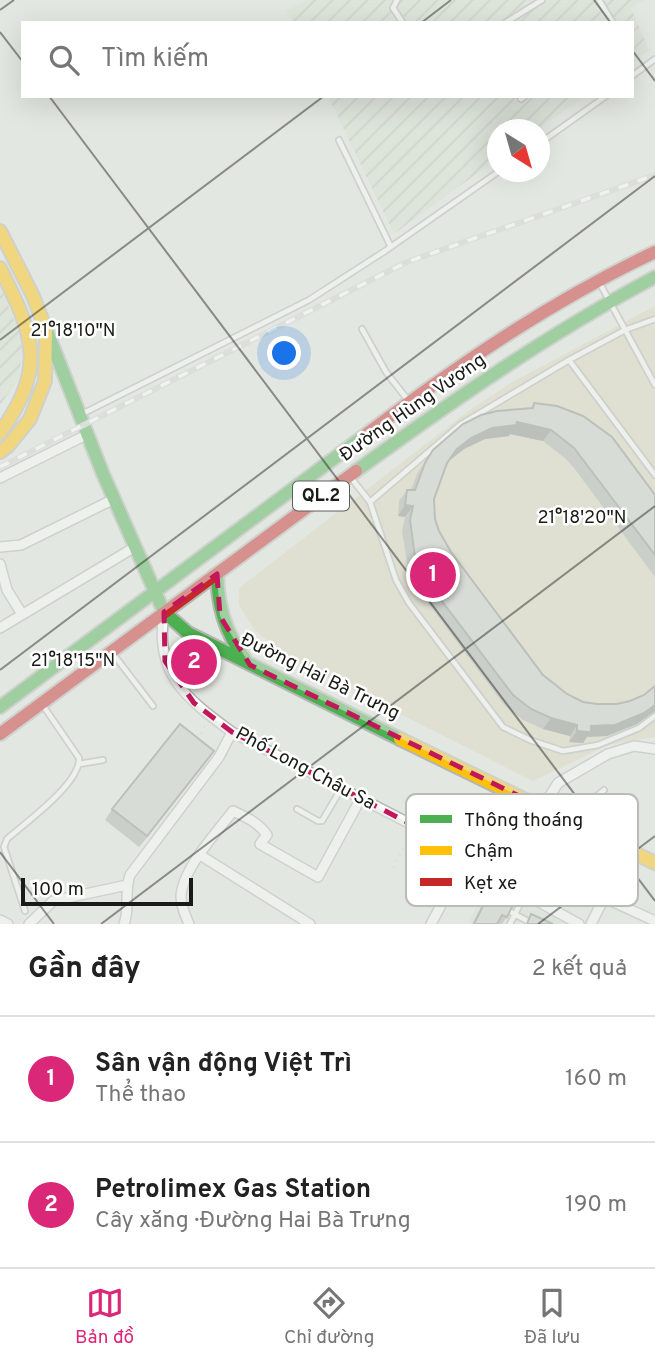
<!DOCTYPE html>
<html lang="vi">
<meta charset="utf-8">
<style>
:root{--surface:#fff;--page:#f6f6f6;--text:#222;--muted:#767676;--line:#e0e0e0;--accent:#db2777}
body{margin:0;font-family:Overpass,sans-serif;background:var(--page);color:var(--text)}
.compass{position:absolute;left:487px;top:119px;width:63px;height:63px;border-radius:50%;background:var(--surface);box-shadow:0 7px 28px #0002;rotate:143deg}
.scale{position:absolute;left:21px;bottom:18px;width:172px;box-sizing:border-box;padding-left:7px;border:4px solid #181b17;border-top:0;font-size:19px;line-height:24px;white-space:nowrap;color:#181b17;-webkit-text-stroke:5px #fff;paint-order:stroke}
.you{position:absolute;left:285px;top:354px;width:24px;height:24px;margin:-18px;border:5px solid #fff;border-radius:50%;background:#1a73e8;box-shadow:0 0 0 10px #1a73e833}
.badge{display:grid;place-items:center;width:46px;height:46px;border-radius:50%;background:var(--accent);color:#fff;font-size:23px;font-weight:700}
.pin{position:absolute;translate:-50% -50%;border:4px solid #fff;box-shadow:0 2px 7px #0006}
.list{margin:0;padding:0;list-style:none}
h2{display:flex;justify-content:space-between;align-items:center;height:91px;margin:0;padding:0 28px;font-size:30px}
h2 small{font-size:23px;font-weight:400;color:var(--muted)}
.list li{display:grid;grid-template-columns:46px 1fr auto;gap:21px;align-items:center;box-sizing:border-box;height:126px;padding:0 28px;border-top:2px solid var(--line)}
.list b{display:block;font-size:26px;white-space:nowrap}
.list p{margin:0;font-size:23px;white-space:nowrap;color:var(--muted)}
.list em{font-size:23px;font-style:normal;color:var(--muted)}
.icon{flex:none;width:38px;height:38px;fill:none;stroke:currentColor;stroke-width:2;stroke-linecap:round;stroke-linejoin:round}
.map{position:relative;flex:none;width:655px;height:924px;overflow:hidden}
.search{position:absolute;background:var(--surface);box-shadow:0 7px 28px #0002;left:21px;right:21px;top:21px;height:77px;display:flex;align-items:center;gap:18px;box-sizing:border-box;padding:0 24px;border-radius:0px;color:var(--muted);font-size:26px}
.sheet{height:343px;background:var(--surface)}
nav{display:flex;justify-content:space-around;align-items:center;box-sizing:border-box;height:98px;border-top:2px solid var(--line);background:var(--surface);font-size:19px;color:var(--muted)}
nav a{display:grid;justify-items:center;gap:4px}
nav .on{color:var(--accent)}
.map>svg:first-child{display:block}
.built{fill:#d6dfd1}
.industrial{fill:url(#industrial-furrows)}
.green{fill:#d9d4be}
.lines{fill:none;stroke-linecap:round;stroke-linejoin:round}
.lane-casing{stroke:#b3b6b2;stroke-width:8}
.street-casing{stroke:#b3b6b2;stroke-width:12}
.fast-casing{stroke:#b3b6b2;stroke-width:16}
.slow-casing{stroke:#b3b6b2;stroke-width:16}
.jam-casing{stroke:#b3b6b2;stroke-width:16}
.path{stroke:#d2d3d2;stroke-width:2;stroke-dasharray:2 5;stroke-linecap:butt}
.lane{stroke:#fbfbfa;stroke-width:4.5}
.street{stroke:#fbfbfa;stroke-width:9}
.fast{stroke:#4caf50;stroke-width:12}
.slow{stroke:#ffc107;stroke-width:12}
.jam{stroke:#c62828;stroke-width:12}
.rail-casing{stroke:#d1d3d1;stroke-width:6}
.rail{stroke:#fff;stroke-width:3.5;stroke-dasharray:10;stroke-linecap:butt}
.wall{fill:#aeb2ae}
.shaded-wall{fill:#8d918d}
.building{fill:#cacfca;stroke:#8d918d;stroke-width:2}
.marked{fill:none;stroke:#c2185b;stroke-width:5;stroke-dasharray:14 9;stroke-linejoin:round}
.ticks{fill:none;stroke:#181b17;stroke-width:2;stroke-opacity:0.45}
.labels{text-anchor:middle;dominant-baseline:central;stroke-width:5;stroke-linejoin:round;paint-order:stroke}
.shield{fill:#fff;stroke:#5d5f5d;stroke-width:2}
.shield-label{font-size:18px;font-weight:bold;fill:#181b17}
.street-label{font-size:19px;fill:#181b17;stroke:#fff}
.key{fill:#fff;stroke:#babbb9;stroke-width:2}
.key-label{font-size:19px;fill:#181b17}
.ticks-label{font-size:18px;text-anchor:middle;fill:#181b17;stroke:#fff;stroke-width:5;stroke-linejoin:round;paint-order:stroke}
</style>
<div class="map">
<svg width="655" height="924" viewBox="0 0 655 924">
<defs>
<pattern id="industrial-furrows" width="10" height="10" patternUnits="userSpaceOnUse" patternTransform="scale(1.75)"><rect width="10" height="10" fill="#d6dfd1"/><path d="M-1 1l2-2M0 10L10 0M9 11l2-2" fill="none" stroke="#b7bfb3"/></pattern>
</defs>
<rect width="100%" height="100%" fill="#e3e7e1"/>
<!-- built -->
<path class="built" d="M 482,880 L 566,924 L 468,924 L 479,901 L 473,897 Z"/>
<!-- industrial -->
<path class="industrial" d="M 307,0 L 644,0 L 631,8 L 649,50 L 632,62 L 632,23 L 293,23 L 287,11 Z
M 328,96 L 585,96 L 539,129 L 498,130 L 497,159 L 394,234 Z
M 0,285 L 23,342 L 19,379 L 0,405 Z"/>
<!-- green -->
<path class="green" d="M 655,306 L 655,737 L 608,745 L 533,781 L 295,661 L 255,631 L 239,605 L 239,588 L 470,410 L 511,383 Z"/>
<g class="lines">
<!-- lane casing -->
<g class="lane-casing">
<path id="lane" d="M 397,0 L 393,8 L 403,23
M 599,0 L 613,23
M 505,23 L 542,0
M 632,76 L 655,59
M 521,99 L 525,96
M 339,140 L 391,247
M 540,143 L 606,96
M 598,280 L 655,385
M 362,329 L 386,372 L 407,399
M 569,360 L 625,330 L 655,319
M 82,414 L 309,300 L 385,251 L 498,172
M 352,479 L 370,502 L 396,580 L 409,603 L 503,727 L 530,740 L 563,751 L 598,745 L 639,728 L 655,716
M 370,502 L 460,425 L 569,360 L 655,475
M 114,655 L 153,706
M 79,764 L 103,760
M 297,809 L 318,821 L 322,821 L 341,789
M 577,824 L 592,800 L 604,790
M 505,909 L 533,924
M 25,911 L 4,847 L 7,839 C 25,823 81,783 79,758 L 42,704
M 510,924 L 524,896"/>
</g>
<!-- street casing -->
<g class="street-casing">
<path id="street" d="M 0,478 L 86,435
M 0,547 L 21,545 L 114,499
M 0,564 L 7,590 L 22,614
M 164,614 C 154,674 187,699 232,732 L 432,835 L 477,868 L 579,924
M 0,628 L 135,547
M 542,808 L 558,783 L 608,754 L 634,746 L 655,749
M 200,855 L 310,924
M 477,868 L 517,795
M 0,920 L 8,924
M 29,924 L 53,901 L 127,885
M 124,924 C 130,909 124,891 130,875 L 219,757 L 232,732
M 189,924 C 185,915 181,906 181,897 C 182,869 217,832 233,811 C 246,817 259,823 267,835 L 260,844 L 318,877 L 361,798
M 431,924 L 465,860
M 591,924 L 602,902 L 607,899 L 655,921"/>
</g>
<!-- fast casing -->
<g class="fast-casing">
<path id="fast" d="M 48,334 L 103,474 L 164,612 L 188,633 L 400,739
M 356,471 C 452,401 550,333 655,277
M 217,574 C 218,607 225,632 245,659
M 0,707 L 368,433"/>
</g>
<!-- slow casing -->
<g class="slow-casing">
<path id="slow" d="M 0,231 L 33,296 L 46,330 L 45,381 L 30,419 L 8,446 L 0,452
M 0,268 C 34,336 47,367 0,433
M 400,739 L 655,863"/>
</g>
<!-- jam casing -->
<g class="jam-casing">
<path id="jam" d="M 368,433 C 458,365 553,300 655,252
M 0,734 L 356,471"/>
</g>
<!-- path -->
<path class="path" d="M 197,740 L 205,726
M 393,868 L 409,836"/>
<!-- lane -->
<use href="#lane" class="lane"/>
<!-- street -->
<use href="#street" class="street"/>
<!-- fast -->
<use href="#fast" class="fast"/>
<!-- slow -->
<use href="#slow" class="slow"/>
<!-- jam -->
<use href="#jam" class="jam"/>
<!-- rail casing -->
<g class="rail-casing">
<path id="rail" d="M 0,467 L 407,262 L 655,175"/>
</g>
<!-- rail -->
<use href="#rail" class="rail"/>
</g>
<!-- wall -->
<path class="wall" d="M 534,403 L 655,495 L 655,577 L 574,468 L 566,459 L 543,441 L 510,434 L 509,436 L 485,439 L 464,449 L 450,460 L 447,464 L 434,499 L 435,519 L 439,531 L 451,552 L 543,675 L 567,694 L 637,724 L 607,736 L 587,737 L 583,743 L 580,743 L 569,742 L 570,736 L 543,729 L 523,720 L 505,706 L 416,587 L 408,568 L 402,531 L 405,517 L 398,516 L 399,501 L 407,490 L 411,490 L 417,474 L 433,450 L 531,408 Z
M 206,762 L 139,847 L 105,820 L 112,809 Z
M 513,826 L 585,877 L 580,886 L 551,871 L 539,892 L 522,883 L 533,862 L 510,851 L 507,855 L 499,851 L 507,834 Z
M 490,892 L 507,917 L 502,924 L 472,924 L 483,903 Z"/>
<!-- shaded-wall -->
<path class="shaded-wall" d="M 517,422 L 551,430 L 543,441 L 510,434 L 509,436 L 485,439 L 464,449 L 450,460 L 457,449 L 471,438 L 492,428 Z
M 405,505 L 413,506 L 405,517 L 398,516 Z
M 655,705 L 655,711 L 637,724 L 607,736 L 587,737 L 583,743 L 569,742 L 577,731 Z
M 551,718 L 577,725 L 570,736 L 543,729 Z
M 214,751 L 206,762 L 139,847 L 147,836 Z"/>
<!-- building -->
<path class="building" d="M 534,403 L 557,406 L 583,416 L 612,437 L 655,495 L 655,555 L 574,448 L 551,430 L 517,422 L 516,425 L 492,428 L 471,438 L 457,449 L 447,463 L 434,499 L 435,519 L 439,531 L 451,552 L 543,675 L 567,694 L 583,702 L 597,704 L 617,704 L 630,701 L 644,695 L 655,686 L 655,705 L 644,713 L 615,725 L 591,726 L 591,732 L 588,732 L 577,731 L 577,725 L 551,718 L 531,709 L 513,695 L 423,576 L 415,557 L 410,520 L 413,506 L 405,505 L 407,490 L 415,490 L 425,463 L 433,450 L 463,424 L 481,415 L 497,411 L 533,408 Z
M 180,724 L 214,751 L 147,836 L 112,809 Z
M 490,892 L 513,905 L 507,917 L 502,915 L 497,924 L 474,924 Z
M 531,914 L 553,924 L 527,924 Z"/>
<!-- marked area -->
<path d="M0 0H655V924H0ZM 217,574 L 220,616 L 250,665 L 517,795 L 477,868 L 432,835 L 232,732 L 194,703 L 165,661 L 164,612 Z" fill="#e3e7e1" fill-opacity=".55" fill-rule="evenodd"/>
<path class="marked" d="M 217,574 L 220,616 L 250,665 L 517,795 L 477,868 L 432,835 L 232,732 L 194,703 L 165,661 L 164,612 Z"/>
<!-- ticks -->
<path class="ticks" d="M 594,0 L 611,23M 0,10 L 14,0M 421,23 L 451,0M 0,32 L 23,62M 632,50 L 655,81M 49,96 L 655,901M 0,340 L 324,96M 0,670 L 655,176M 0,852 L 54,924M 101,924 L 655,506M 538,924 L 655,836"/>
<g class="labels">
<!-- shield labels -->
<rect class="shield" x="293" y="481.5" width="56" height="29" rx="5"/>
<g class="shield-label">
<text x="321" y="496">QL.2</text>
</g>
<!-- street labels -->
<g class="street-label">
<text transform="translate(413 408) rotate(-35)">Đường Hùng Vương</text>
<text transform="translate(320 677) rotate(26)">Đường Hai Bà Trưng</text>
<text transform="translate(305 769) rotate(28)">Phố Long Châu Sa</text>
</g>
</g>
<!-- legend -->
<rect x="406" y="794" width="232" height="112" rx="10" class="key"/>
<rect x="420" y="815" width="32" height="8" fill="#4caf50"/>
<rect x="420" y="846" width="32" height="9" fill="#ffc107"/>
<rect x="420" y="878" width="32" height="8" fill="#c62828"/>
<g class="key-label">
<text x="464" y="826">Thông thoáng</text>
<text x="464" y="857">Chậm</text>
<text x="464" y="889">Kẹt xe</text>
</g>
<g class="ticks-label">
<text x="73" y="336">21°18'10"N</text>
<text x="582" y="523">21°18'20"N</text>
<text x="73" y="666">21°18'15"N</text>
</g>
</svg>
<svg class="compass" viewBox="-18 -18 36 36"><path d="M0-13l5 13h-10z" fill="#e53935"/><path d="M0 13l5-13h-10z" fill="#767676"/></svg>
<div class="scale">100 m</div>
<div class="you"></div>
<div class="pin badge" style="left:433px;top:575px">1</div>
<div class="pin badge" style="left:194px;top:662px">2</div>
<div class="search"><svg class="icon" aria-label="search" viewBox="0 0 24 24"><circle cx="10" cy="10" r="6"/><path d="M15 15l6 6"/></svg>Tìm kiếm</div>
</div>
<section class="sheet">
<h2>Gần đây<small>2 kết quả</small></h2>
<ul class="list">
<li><span class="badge">1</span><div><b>Sân vận động Việt Trì</b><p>Thể thao</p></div><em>160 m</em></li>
<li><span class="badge">2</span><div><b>Petrolimex Gas Station</b><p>Cây xăng · Đường Hai Bà Trưng</p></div><em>190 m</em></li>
</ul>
</section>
<nav>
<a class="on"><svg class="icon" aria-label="map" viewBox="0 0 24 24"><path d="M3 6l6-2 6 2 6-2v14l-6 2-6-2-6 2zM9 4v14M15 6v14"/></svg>Bản đồ</a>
<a><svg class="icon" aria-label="directions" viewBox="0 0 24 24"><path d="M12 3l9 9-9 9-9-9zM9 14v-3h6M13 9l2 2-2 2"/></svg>Chỉ đường</a>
<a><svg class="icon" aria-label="saved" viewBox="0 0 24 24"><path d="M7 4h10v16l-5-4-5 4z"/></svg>Đã lưu</a>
</nav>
